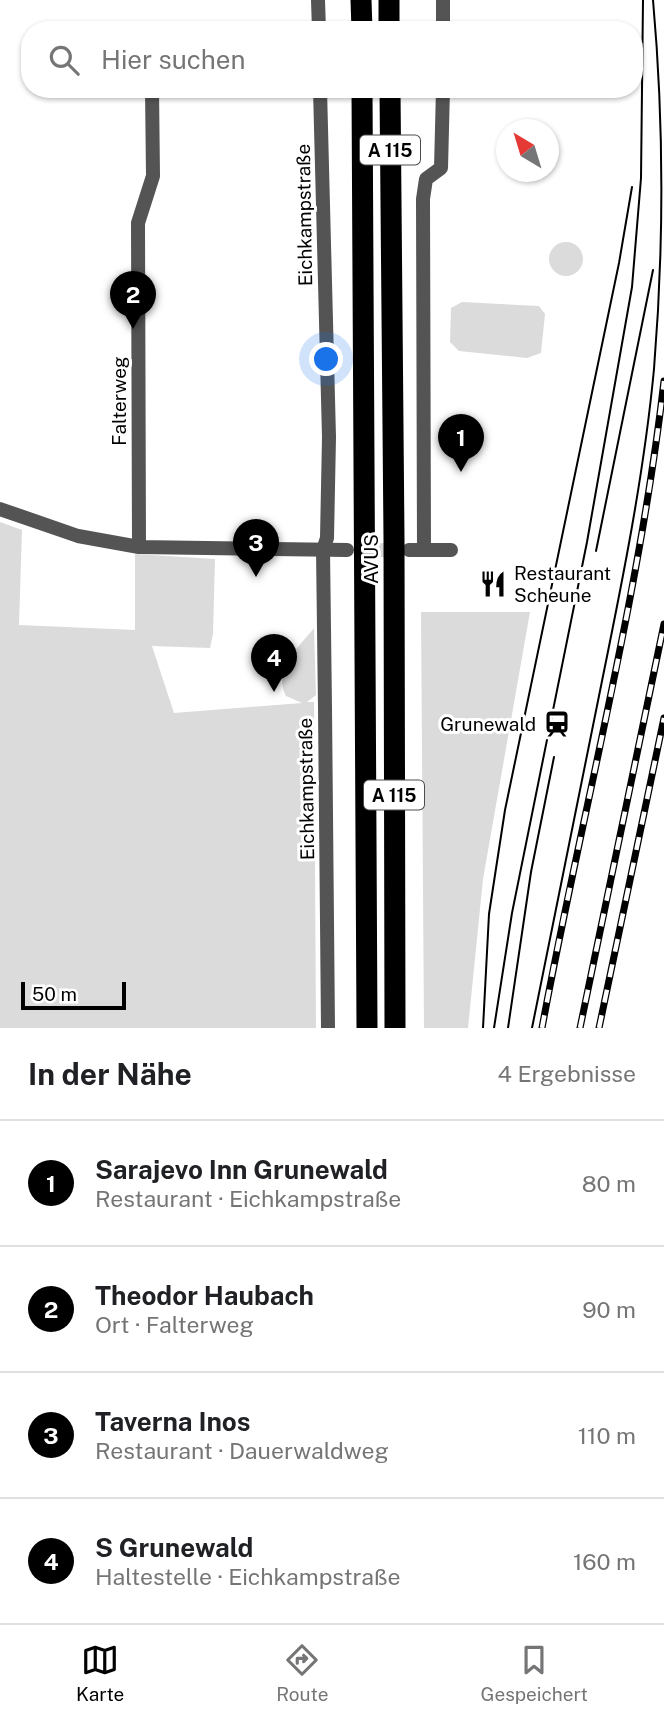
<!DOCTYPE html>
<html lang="de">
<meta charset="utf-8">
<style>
:root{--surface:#fff;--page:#f2f2f2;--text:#202124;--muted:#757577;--line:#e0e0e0;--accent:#000}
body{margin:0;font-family:"Public Sans",sans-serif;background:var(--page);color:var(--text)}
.compass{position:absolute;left:496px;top:119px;width:63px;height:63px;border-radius:50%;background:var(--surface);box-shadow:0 2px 5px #0004;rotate:322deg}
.scale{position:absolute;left:21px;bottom:18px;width:105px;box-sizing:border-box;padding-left:7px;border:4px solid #000;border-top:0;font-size:19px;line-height:24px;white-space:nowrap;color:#000;-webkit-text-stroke:5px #fff;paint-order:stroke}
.you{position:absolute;left:327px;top:360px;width:24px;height:24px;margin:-18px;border:5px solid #fff;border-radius:50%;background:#1a73e8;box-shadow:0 0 0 10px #1a73e833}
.badge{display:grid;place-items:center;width:46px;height:46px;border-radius:50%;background:var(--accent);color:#fff;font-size:23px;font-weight:700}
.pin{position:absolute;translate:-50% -58px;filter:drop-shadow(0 2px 4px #0008)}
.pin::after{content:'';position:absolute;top:37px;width:24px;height:21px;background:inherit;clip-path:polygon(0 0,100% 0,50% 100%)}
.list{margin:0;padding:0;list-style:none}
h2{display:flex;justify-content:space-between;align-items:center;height:91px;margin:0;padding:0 28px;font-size:30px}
h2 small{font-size:23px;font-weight:400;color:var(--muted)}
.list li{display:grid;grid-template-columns:46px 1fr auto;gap:21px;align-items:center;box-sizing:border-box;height:126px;padding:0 28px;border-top:2px solid var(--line)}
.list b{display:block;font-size:26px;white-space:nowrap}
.list p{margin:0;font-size:23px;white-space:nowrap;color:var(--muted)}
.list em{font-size:23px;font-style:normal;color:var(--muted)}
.icon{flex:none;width:38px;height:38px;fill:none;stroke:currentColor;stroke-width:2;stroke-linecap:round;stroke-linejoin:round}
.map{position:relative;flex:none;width:664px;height:1028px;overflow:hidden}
.search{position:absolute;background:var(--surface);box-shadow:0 2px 5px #0004;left:21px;right:21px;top:21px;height:77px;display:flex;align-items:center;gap:18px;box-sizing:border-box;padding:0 24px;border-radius:28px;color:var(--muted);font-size:26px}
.sheet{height:595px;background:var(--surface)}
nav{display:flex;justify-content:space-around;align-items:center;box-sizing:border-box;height:98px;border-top:2px solid var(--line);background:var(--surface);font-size:19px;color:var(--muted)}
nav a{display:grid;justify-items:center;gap:4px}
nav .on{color:var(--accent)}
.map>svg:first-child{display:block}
.green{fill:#dbdbdb}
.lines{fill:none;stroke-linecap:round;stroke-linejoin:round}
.minor-tunnel{stroke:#d9d9d9;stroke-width:14;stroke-dasharray:14 7;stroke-linecap:butt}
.minor{stroke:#545454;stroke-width:14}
.tertiary{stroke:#545454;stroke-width:14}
.motorway{stroke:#000;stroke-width:21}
.tram{stroke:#000;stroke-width:2}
.rail-casing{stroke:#000;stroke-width:7}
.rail{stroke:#fff;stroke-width:4.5;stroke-dasharray:13;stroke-linecap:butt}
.labels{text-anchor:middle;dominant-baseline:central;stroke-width:6;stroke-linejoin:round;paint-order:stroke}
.shield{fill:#fff;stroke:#4c4c4c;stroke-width:2}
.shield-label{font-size:18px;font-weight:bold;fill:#000}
.street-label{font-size:19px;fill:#000;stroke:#fff}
.poi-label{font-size:19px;fill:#000;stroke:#fff;text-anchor:start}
</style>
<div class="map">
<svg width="664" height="1028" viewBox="0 0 664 1028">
<rect width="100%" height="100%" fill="#fff"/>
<!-- green -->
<path class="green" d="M549 259a17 17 0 1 1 34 0a17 17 0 1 1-34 0Z
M 462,302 L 539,306 L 545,314 L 541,353 L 527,358 L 459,351 L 450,342 L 451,308 Z
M 0,522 L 22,530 L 19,625 L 135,630 L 135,554 L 215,559 L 213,634 L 210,648 L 152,646 L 174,713 L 302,703 L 286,696 C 272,670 299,647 314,628 L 316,695 L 307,702 L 314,702 L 316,1028 L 0,1028 Z
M 421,612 L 530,612 L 483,879 L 468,1028 L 424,1028 Z"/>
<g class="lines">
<!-- minor-tunnel -->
<path class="minor-tunnel" d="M 356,550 L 402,550"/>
<!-- minor -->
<path class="minor" d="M 443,0 L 443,30
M 145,30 L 152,28 L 158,30
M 0,509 L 78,536 L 139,547 L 347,550
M 139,547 L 138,223 L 153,176 L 152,89
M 409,550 L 451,550
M 424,550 L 423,199 L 426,179 L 441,168 L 443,89
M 325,708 L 328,1028"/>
<!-- tertiary -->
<path class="tertiary" d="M 318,0 L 319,30
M 320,89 L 329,437 L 327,538 L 323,550 L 325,708"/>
<!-- motorway -->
<path class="motorway" d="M 361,0 L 362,30
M 389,0 L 389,30
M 362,89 L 367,1028
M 390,89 L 394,539 L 395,1028"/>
<!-- tram -->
<path class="tram" d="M 596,551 L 653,270
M 483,1028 L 489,914 L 505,810 L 619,263 L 632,187
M 494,1028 L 512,913 L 587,542 L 632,287 L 641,178 L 643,0
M 508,1028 L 531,872 L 554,757
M 532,1028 C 555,912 579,797 602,681 C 623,578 644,474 654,369 C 664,246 664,123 653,0"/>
<!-- rail casing -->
<g class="rail-casing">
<path id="rail" d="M 542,1028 C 582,812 639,599 664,381
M 580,1028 L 664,624
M 599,1028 L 664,718"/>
</g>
<!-- rail -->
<use href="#rail" class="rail"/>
</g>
<!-- icons -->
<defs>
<g id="restaurant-bare" transform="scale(2.1)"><path d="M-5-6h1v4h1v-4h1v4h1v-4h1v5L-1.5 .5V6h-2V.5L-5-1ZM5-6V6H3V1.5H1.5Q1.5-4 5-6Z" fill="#000" stroke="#fff" stroke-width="2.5" paint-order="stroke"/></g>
<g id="station-bare" transform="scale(2.1)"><path d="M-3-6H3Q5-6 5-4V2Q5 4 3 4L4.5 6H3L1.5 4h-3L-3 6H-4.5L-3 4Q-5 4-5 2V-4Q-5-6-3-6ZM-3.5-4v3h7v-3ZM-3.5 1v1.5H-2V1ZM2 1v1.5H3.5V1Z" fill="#000" stroke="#fff" stroke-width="2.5" paint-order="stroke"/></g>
</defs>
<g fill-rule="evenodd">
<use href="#restaurant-bare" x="493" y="584"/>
<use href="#station-bare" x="557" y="724"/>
</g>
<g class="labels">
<!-- shield labels -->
<g class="shield">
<rect x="360" y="135.5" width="60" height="29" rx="5"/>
<rect x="364" y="780.5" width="60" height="29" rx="5"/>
</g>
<g class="shield-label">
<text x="390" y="150">A 115</text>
<text x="394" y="795">A 115</text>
</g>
<!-- street labels -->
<g class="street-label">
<text transform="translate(304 215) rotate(-91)">Eichkampstraße</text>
<text transform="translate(119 401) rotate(-90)">Falterweg</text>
<text transform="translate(371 559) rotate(-90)">AVUS</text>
<text transform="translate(306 789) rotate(-91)">Eichkampstraße</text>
</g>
<!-- poi labels -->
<g class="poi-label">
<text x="514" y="573">Restaurant<tspan x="514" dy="22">Scheune</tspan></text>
<text x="536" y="724" text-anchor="end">Grunewald</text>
</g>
</g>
</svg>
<svg class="compass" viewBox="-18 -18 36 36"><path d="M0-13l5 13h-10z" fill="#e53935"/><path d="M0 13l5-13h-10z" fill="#757577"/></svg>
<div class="scale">50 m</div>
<div class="you"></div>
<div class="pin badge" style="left:461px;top:472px">1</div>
<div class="pin badge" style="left:133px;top:329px">2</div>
<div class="pin badge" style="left:256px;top:577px">3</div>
<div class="pin badge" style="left:274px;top:692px">4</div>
<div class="search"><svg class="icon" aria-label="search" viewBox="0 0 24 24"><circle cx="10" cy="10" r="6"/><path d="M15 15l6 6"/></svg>Hier suchen</div>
</div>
<section class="sheet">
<h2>In der Nähe<small>4 Ergebnisse</small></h2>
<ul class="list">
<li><span class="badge">1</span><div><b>Sarajevo Inn Grunewald</b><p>Restaurant · Eichkampstraße</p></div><em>80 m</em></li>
<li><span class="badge">2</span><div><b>Theodor Haubach</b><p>Ort · Falterweg</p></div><em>90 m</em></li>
<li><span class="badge">3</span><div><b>Taverna Inos</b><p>Restaurant · Dauerwaldweg</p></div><em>110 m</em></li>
<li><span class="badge">4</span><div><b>S Grunewald</b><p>Haltestelle · Eichkampstraße</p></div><em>160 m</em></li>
</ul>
</section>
<nav>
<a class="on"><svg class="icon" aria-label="map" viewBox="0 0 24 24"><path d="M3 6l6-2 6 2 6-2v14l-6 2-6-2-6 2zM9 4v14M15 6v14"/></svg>Karte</a>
<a><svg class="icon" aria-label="directions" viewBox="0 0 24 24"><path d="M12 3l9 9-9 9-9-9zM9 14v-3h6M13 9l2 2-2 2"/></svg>Route</a>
<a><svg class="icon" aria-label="saved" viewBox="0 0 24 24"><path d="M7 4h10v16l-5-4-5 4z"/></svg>Gespeichert</a>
</nav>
